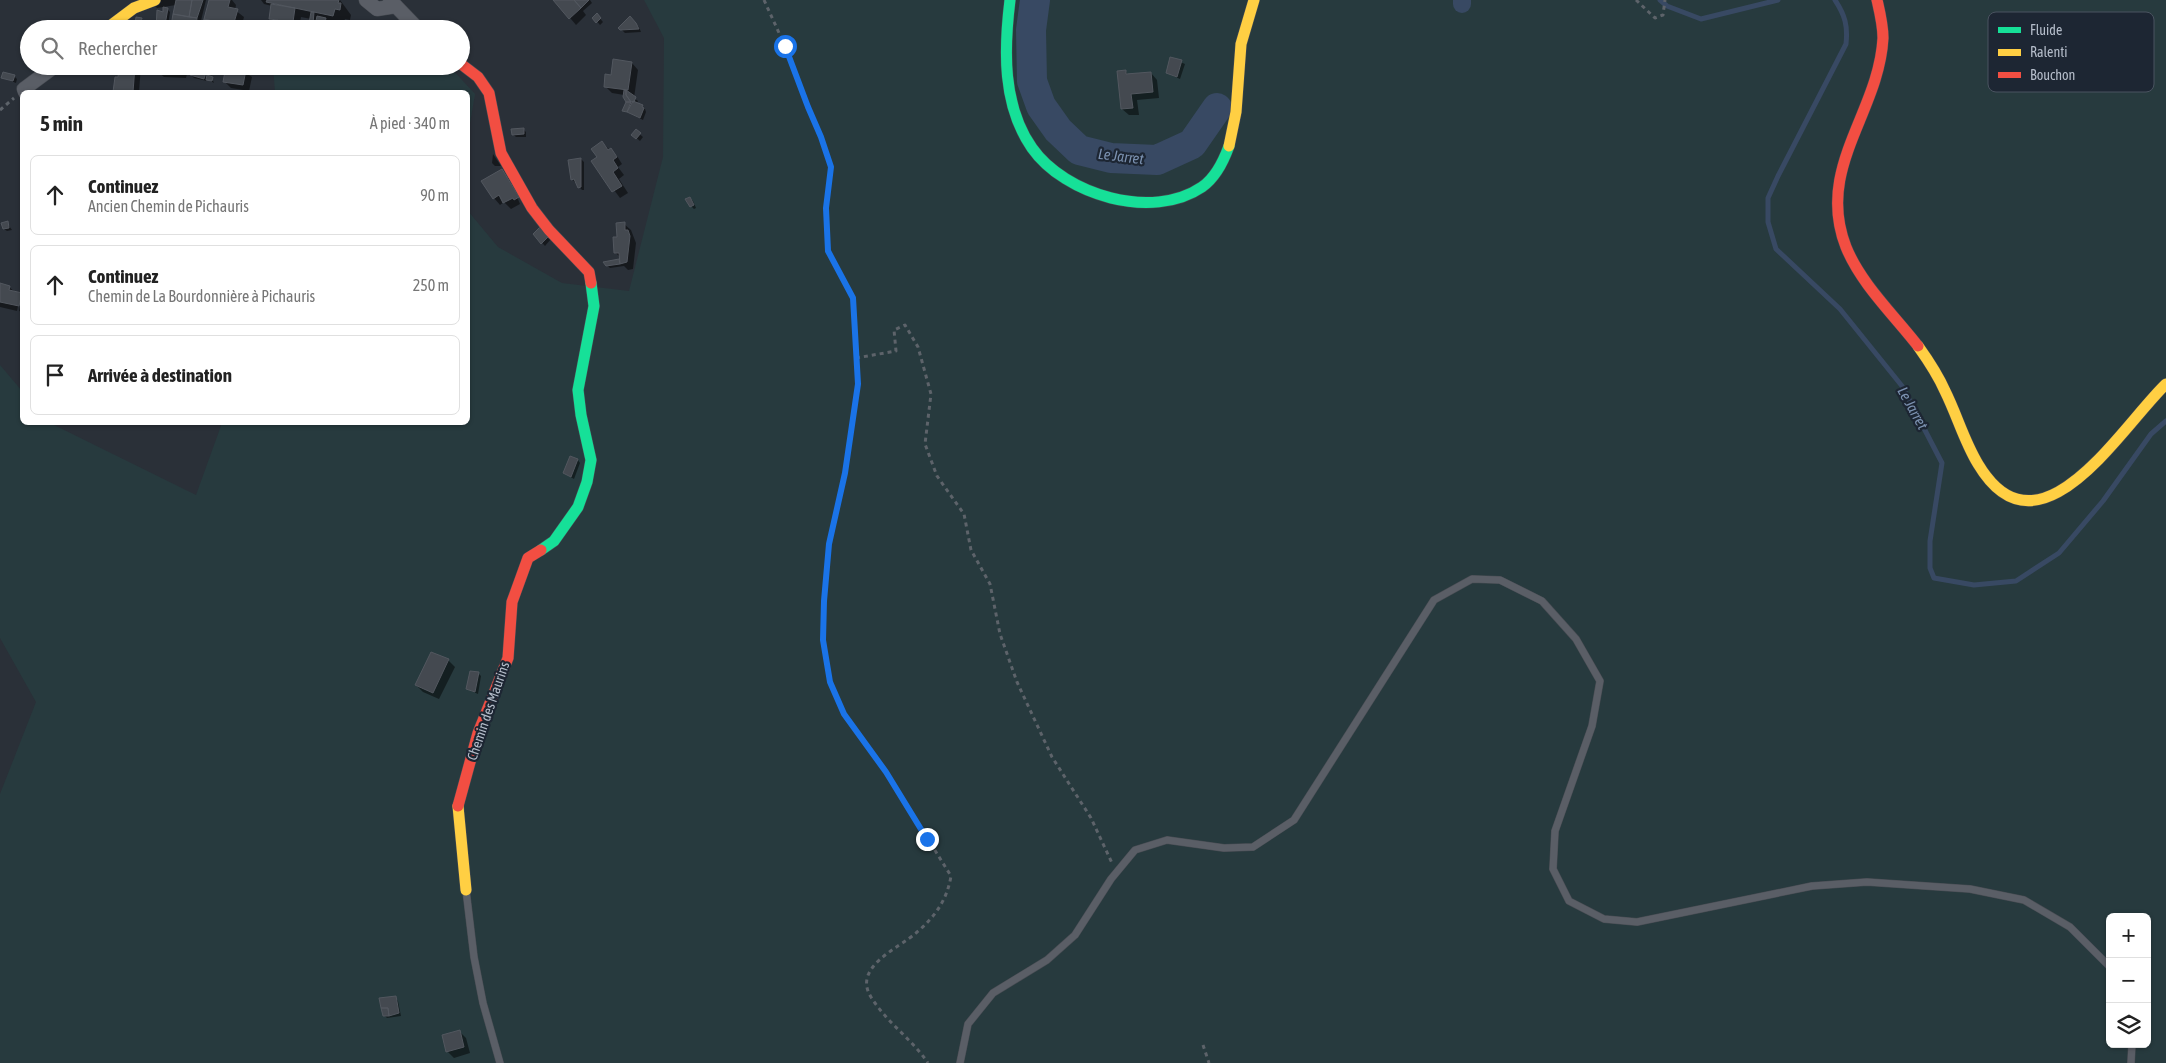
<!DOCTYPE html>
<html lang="fr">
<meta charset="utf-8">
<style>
:root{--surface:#fff;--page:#f2f2f2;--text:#222;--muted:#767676;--line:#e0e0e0}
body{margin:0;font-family:"Asap Condensed",sans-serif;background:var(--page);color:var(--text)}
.controls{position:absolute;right:15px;bottom:15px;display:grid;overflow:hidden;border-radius:8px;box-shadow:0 1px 4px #0004}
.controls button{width:45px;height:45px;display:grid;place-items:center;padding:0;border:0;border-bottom:1px solid var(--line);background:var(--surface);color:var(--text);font:25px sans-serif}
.stop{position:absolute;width:15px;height:15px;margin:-11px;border:4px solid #1a73e8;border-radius:50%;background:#fff}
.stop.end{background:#1a73e8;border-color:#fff;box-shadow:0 1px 5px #0008}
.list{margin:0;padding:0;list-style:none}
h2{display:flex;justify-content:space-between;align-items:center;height:65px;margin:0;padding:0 20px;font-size:21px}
h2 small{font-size:16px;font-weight:400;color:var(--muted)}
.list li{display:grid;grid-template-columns:32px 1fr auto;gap:15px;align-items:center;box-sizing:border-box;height:80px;margin:0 10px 10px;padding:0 10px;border:1px solid var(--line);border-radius:8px}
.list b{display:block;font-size:19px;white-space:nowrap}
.list p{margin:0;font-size:16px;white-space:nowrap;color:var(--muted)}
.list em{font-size:16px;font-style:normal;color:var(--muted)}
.icon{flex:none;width:28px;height:28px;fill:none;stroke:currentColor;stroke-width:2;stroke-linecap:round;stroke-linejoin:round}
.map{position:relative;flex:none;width:2166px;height:1063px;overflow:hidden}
.search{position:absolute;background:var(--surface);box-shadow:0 1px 4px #0004;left:20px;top:20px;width:450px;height:55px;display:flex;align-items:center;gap:12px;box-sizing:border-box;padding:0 18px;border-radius:28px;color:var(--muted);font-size:19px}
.panel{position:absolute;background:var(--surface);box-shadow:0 1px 4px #0004;left:20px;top:90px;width:450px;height:335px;border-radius:8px}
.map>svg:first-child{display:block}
.green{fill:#273a3e;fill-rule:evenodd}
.shadow{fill:#0007}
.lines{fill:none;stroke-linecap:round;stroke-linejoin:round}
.stream{stroke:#384963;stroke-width:5}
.canal{stroke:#384963;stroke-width:18}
.river{stroke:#384963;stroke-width:30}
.building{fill:#444950;stroke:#52575f}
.lane-casing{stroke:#484c53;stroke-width:8}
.street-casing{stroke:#484c53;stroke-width:15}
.fast-casing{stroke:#484c53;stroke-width:12}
.slow-casing{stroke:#484c53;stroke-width:12}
.jam-casing{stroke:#484c53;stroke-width:12}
.path{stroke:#5d636a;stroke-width:3;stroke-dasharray:4 4;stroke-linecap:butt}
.lane{stroke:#5a5e66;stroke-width:7}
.street{stroke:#5a5e66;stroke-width:14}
.fast{stroke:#16e098;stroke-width:11}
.slow{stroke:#ffcf43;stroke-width:11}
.jam{stroke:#f24e42;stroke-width:11}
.route{stroke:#1a73e8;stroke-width:6}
.labels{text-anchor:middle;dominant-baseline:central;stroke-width:4.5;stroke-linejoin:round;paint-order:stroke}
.street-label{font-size:14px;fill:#b4bcc9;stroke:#1d2633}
.water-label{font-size:15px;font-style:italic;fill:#7c92b1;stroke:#1d2633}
.key{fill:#1d2633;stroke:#4a5360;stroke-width:1}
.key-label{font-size:14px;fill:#b4bcc9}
</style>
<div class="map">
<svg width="2166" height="1063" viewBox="0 0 2166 1063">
<rect width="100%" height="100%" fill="#2a3038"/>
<!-- green -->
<path class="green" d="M 644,0 L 2166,0 L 2166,1063 L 0,1063 L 0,794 L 36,702 L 0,638 L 0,365 L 22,391 L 22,422 L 50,423 L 196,495 L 222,423 L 468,422 L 468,211 L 498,247 L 562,283 L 629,291 L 663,157 L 664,38 ZM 2110,917 L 2147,917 L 2147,1044 L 2110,1044 Z
M 273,66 L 449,66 L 475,94 L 468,135 L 468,92 L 275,92 Z"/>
<!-- shadow -->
<path class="shadow" d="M 150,0 L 206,0 L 199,29 L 156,29 L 167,9 L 170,12 L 168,26 L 172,27 L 176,5 L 157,8 Z
M 210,0 L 232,0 L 236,5 L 235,10 L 244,17 L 241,28 L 244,29 L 202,29 Z
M 261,0 L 340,0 L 351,15 L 350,20 L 345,19 L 343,25 L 328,22 L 327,29 L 322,29 L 316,25 L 314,26 L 311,23 L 311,19 L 301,17 L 299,29 L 279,29 L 278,26 L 270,19 L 272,6 L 264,4 Z
M 555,0 L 590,0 L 592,3 L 583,11 L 586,15 L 576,25 Z
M 597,15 L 603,22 L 600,25 L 594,18 Z
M 630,18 L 639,27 L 641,32 L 625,33 L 620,28 Z
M 137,19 L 142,19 L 145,22 L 144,26 L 151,29 L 136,29 Z
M 1171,58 L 1185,64 L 1180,79 L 1167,73 Z
M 632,63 L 638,70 L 634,98 L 638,101 L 637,104 L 645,109 L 646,112 L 643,120 L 624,110 L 627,101 L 624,95 L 612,93 L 605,86 L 612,76 Z
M 114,66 L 141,66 L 139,92 L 115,92 L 116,78 L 119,79 L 120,70 Z
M 151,66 L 189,66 L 186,78 L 164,77 Z
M 227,66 L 250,66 L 249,75 L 252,77 L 249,91 L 231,88 L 224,81 Z
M 1125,71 L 1129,75 L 1151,73 L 1157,80 L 1159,98 L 1137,100 L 1139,115 L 1129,115 L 1122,109 Z
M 191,75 L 205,76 L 207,79 L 212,78 L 214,83 L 207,79 L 207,81 L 194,78 Z
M 14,76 L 17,79 L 16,83 L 2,77 Z
M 523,129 L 526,132 L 526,137 L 516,137 L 513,134 Z
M 636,131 L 643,137 L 640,141 L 633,135 Z
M 602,143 L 617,156 L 622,164 L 618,167 L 624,175 L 619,179 L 628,193 L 620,198 L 593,162 L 599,158 Z
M 493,154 L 501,166 L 495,166 L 492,163 Z
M 581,159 L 584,162 L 584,190 L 582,190 L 572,179 Z
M 509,177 L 520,204 L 511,209 L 504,202 L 500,205 L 494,198 Z
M 690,198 L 693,201 L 696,208 L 694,209 L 691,206 Z
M 7,223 L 12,230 L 7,231 L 4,229 Z
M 624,224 L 631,230 L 636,243 L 633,269 L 628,270 L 624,266 L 610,268 L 605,263 L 619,260 L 621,262 L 621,258 L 616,253 Z
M 534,234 L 551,239 L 545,246 Z
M 0,285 L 9,287 L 15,292 L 22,295 L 22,312 L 19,311 L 22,297 L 20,297 L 17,311 L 0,307 Z
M 578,460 L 580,463 L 574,479 L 564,473 Z
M 448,660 L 455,667 L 439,699 L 423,692 L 416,685 Z
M 478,673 L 481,676 L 478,694 L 467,689 Z
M 395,997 L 398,1001 L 401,1016 L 387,1018 L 384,1015 Z
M 459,1031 L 466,1038 L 470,1053 L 454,1058 L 447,1051 Z"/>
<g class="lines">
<!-- stream -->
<path class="stream" d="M 1660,0 L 1667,6 L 1701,19 L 1778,0
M 1835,0 C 1845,15 1848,26 1846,44 L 1778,176 L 1768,198 L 1768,222 L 1776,249 L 1840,309 L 1902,386 L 1942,463 L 1930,541 L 1930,568 L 1934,578 L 1974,585 L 2016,581 L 2059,553 L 2103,501 L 2151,434 L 2166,421"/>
<!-- canal -->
<path class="canal" d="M 1462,0 L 1462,4"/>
<!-- river -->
<path class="river" d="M 1035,0 L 1031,30 L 1032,81 L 1041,106 L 1058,130 L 1079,150 L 1111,158 L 1157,160 L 1192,144 L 1217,108"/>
</g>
<!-- building -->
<path class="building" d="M 176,0 L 192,0 L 189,17 L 173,14 Z
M 192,0 L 203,0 L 197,18 L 189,17 Z
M 209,0 L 230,0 L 228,7 L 238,9 L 233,26 L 204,19 Z
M 267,0 L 339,0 L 338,3 L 341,3 L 340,10 L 335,9 L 333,16 L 266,2 Z
M 553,0 L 574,0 L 581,8 L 569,19 Z
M 574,0 L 589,0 L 581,8 Z
M 271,4 L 295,8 L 292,29 L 277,28 L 278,20 L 269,19 Z
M 163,7 L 168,8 L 165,25 L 167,25 L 166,29 L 156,29 L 157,10 L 163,12 Z
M 311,12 L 314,12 L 313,24 L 309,23 Z
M 597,13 L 601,18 L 596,23 L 592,18 Z
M 173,14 L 197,18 L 196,29 L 171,26 Z
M 317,16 L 326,18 L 324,27 L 315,26 Z
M 630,16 L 636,23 L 639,29 L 620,30 L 618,28 Z
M 136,17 L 142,18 L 141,25 L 135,24 Z
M 204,19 L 228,25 L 227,29 L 201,29 Z
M 135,24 L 149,25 L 148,29 L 134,28 Z
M 167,25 L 171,26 L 187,29 L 166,29 Z
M 1170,57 L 1182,60 L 1177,77 L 1166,73 Z
M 613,59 L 632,62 L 628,90 L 604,87 L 605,74 L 611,75 Z
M 121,66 L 135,66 L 133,92 L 113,92 L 115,77 L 118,77 L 119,68 Z
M 157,66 L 181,66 L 180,72 L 156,71 Z
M 226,66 L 246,70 L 243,85 L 223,82 Z
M 1126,70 L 1126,74 L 1151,72 L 1153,92 L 1131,94 L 1133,108 L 1121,109 L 1117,71 Z
M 3,72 L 15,75 L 13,81 L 1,78 Z
M 190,72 L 205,75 L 204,79 L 190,75 Z
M 207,75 L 213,77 L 212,81 L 206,80 Z
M 624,90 L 626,90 L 626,95 L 631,102 L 626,102 L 623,97 Z
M 626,90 L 636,97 L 634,102 L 631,102 L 626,95 Z
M 633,101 L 643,105 L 642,107 L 644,108 L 640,118 L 627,112 Z
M 626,102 L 631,102 L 627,112 L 622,111 Z
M 524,128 L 524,134 L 512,135 L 511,129 Z
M 636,129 L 641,133 L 636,139 L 631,135 Z
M 602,141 L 608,150 L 611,148 L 617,157 L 613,160 L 618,168 L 613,172 L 622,186 L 612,192 L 591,161 L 597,157 L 591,149 Z
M 581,158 L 581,187 L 578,188 L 574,179 L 571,180 L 568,160 Z
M 502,169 L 519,197 L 514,200 L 513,198 L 503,203 L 499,195 L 493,199 L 481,181 Z
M 690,197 L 694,205 L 690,207 L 685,199 Z
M 8,221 L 9,228 L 3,229 L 1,223 Z
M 625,222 L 625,230 L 628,230 L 630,236 L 627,262 L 620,264 L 619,253 L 614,253 L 613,237 L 617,237 L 616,223 Z
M 541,226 L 549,236 L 541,244 L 533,234 Z
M 619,259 L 620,264 L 606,266 L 603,262 Z
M 0,283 L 10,286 L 9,290 L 22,293 L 19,306 L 0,302 Z
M 570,456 L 578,459 L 571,477 L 563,473 Z
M 431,652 L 449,659 L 433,693 L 415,685 Z
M 470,671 L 479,672 L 475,692 L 466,689 Z
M 396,996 L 399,1013 L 389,1016 L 388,1008 L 381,1008 L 379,998 Z
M 381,1008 L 388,1008 L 389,1016 L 383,1016 Z
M 460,1030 L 464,1047 L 446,1052 L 442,1035 Z"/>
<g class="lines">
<!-- lane casing -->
<g class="lane-casing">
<path id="lane" d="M 466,890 L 474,957 L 483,1003 L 500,1063
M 960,1063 L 968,1024 L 993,993 L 1047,960 L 1075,935 L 1111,879 L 1135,850 L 1167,840 L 1224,848 L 1253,847 L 1294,820 L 1434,600 L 1472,579 L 1500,580 L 1542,601 L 1576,639 L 1600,681 L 1592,726 L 1555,831 L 1553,869 L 1569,901 L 1604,919 L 1637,922 L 1812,886 L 1867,882 L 1970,889 L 2024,900 L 2070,927 L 2110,967
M 2131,1063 L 2132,1044"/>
</g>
<!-- street casing -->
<g class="street-casing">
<path id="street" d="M 366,0 L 377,9 L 396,6
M 390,0 L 418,29
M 25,92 L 24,89 L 55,66"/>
</g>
<!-- fast casing -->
<g class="fast-casing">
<path id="fast" d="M 1010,0 C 1004,49 1002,105 1032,148 C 1065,195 1152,221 1202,187 C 1215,178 1224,160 1229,146
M 541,550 L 554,541 L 578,507 L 587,482 L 591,460 L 581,415 L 578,390 L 594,306 L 591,283"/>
</g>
<!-- slow casing -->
<g class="slow-casing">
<path id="slow" d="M 106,29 L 134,8 L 155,0
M 1229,146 L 1236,112 L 1241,44 L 1254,0
M 1918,346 C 1928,360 1938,375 1945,391 C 1957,415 1964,441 1978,464 C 2039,566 2121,427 2166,384
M 458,806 L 466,890"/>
</g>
<!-- jam casing -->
<g class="jam-casing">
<path id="jam" d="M 1877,0 C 1880,13 1883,25 1883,38 C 1879,113 1815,168 1846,247 C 1861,284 1894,315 1918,346
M 461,64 L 478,77 L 489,93 L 501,153 L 532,208 L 549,230 L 589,272 L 591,283
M 458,806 L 478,733 L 508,658 L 512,602 L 528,558 L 541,550"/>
</g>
<!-- path -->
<path class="path" d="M 764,0 L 785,46 L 808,107 L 821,137 L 831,167 L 826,208 L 828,251 L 853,298 L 858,384 L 845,473 L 829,544 L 823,601 L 823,640 L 830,682 L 844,714 L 886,772 L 951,876 C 947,900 935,917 916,933 C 899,948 852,967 871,997 C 886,1022 912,1039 928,1063
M 1636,0 L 1655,18 L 1663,15 L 1665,0
M 0,110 L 14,98
M 856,358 L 896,351 L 894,330 L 905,325 L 918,347 L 931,394 L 925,444 L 937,476 L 964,514 L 971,550 L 990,584 L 1000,634 L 1017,682 L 1052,757 L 1091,818 L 1112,863
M 1203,1045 L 1209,1063"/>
<!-- lane -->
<use href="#lane" class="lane"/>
<!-- street -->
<use href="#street" class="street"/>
<!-- fast -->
<use href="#fast" class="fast"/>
<!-- slow -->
<use href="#slow" class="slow"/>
<!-- jam -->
<use href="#jam" class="jam"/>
</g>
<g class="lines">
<!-- route -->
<path class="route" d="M 785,46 L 808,107 L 821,137 L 831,167 L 826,208 L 828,251 L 853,298 L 858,384 L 845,473 L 829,544 L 824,601 L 823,640 L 830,682 L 844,714 L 886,772 L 927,839"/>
</g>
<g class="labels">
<!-- street labels -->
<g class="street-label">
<text transform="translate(488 711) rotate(-71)">Chemin des Maurins</text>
</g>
<!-- water labels -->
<g class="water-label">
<text transform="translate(1121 156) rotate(7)">Le Jarret</text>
<text transform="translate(1913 408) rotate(61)">Le Jarret</text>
</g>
</g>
<!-- legend -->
<rect x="1988" y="12" width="166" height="80" rx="8" class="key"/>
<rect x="1998" y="27" width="23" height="6" fill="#16e098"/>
<rect x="1998" y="49" width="23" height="7" fill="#ffcf43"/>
<rect x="1998" y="72" width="23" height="6" fill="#f24e42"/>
<g class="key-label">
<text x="2030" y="35">Fluide</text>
<text x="2030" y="57">Ralenti</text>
<text x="2030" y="80">Bouchon</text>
</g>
</svg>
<div class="controls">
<button>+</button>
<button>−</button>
<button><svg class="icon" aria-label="layers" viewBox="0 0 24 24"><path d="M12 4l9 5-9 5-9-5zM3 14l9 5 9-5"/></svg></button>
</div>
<div class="stop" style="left:785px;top:46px"></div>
<div class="stop end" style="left:927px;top:839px"></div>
<div class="search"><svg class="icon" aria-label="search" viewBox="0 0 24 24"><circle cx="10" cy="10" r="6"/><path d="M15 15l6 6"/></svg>Rechercher</div>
<section class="panel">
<h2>5 min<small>À pied · 340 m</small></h2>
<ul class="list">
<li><svg class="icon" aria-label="ahead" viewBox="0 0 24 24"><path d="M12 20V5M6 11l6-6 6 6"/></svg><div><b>Continuez</b><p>Ancien Chemin de Pichauris</p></div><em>90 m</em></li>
<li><svg class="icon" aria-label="ahead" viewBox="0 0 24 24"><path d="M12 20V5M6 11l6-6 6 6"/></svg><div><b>Continuez</b><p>Chemin de La Bourdonnière à Pichauris</p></div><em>250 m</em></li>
<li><svg class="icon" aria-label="arrive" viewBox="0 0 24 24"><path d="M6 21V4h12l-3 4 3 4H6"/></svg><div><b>Arrivée à destination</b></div></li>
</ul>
</section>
</div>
